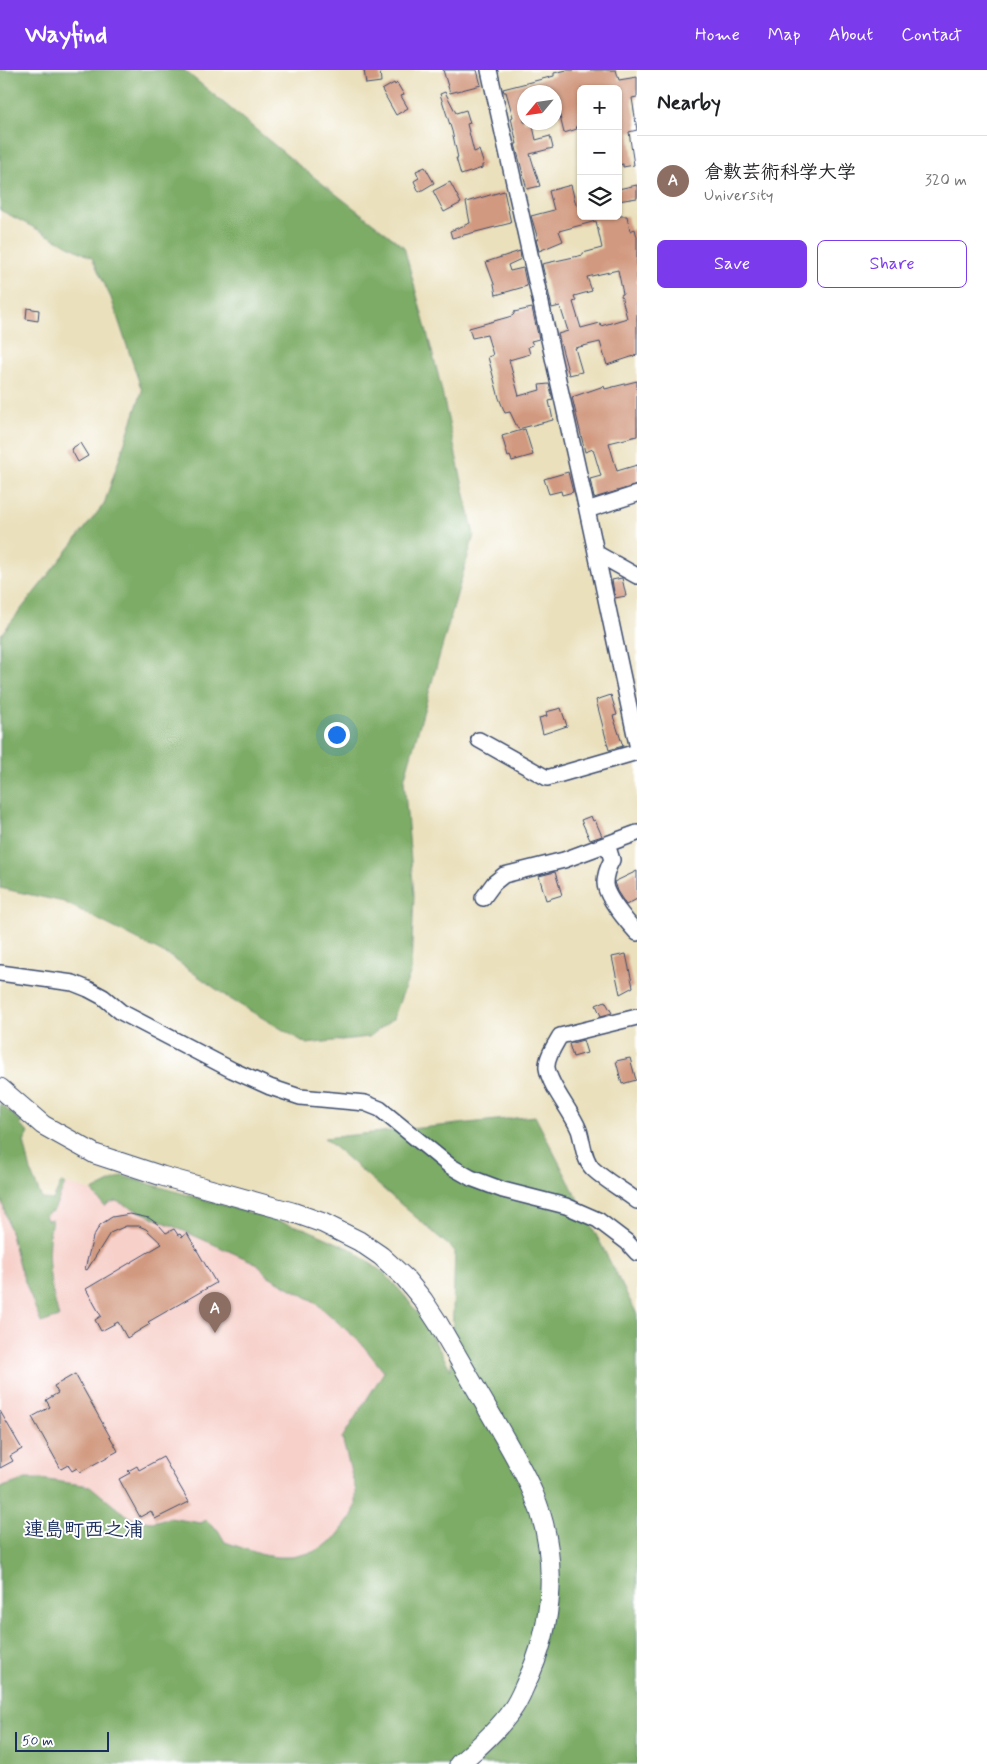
<!DOCTYPE html>
<meta charset="utf-8">
<style>
:root{--surface:#fff;--page:#f2f2f2;--text:#202124;--muted:#757577;--line:#e0e0e0;--accent:#7c3aed}
body{margin:0;font-family:Mynerve,"Klee One",sans-serif;background:var(--page);color:var(--text)}
.controls{position:absolute;right:15px;top:15px;display:grid;overflow:hidden;border-radius:8px;box-shadow:0 1px 4px #0004}
.controls button{width:45px;height:45px;display:grid;place-items:center;padding:0;border:0;border-bottom:1px solid var(--line);background:var(--surface);color:var(--text);font:25px sans-serif}
.compass{position:absolute;left:517px;top:15px;width:45px;height:45px;border-radius:50%;background:var(--surface);box-shadow:0 1px 4px #0004;rotate:241deg}
.scale{position:absolute;left:15px;bottom:12px;width:94px;box-sizing:border-box;padding-left:5px;border:2px solid #1b2f5e;border-top:0;font-size:14px;line-height:18px;white-space:nowrap;color:#1b2f5e;-webkit-text-stroke:4px #fff;paint-order:stroke}
.you{position:absolute;left:336px;top:664px;width:18px;height:18px;margin:-12px;border:4px solid #fff;border-radius:50%;background:#1a73e8;box-shadow:0 0 0 8px #1a73e833}
.badge{display:grid;place-items:center;width:32px;height:32px;border-radius:50%;background:var(--accent);color:#fff;font-size:16px;font-weight:700}
.pin{position:absolute;translate:-50% -41px;filter:drop-shadow(0 1px 2px #0008)}
.pin::after{content:'';position:absolute;top:26px;width:18px;height:15px;background:inherit;clip-path:polygon(0 0,100% 0,50% 100%)}
.list{margin:0;padding:0;list-style:none}
h2{display:flex;justify-content:space-between;align-items:center;height:65px;margin:0;padding:0 20px;font-size:21px}
h2 small{font-size:16px;font-weight:400;color:var(--muted)}
.list li{display:grid;grid-template-columns:32px 1fr auto;gap:15px;align-items:center;box-sizing:border-box;height:90px;padding:0 20px;border-top:1px solid var(--line)}
.list b{display:block;font-size:19px;white-space:nowrap}
.list p{margin:0;font-size:16px;white-space:nowrap;color:var(--muted)}
.list em{font-size:16px;font-style:normal;color:var(--muted)}
.actions{display:flex;gap:10px;padding:15px 20px}
.actions a{flex:1;padding:11px 0;border:1px solid var(--accent);border-radius:8px;text-align:center;font-size:18px;color:var(--accent)}
.actions .main{background:var(--accent);color:#fff}
.icon{flex:none;width:28px;height:28px;fill:none;stroke:currentColor;stroke-width:2;stroke-linecap:round;stroke-linejoin:round}
.map{position:relative;flex:none;width:637px;height:1694px;overflow:hidden}
header{display:flex;align-items:center;gap:30px;box-sizing:border-box;height:70px;padding:0 25px;background:var(--accent);color:#fff}
header strong{font-size:24px}
nav{display:flex;gap:28px;margin-inline-start:auto;font-size:18px}
main{display:flex}
aside{flex:1;background:var(--surface)}
.map>svg:first-child{display:block}
.built{fill:#f7d0ca}
.forest{fill:#7dac66;stroke:#4c6e62}
.building{fill:#d1997f;fill-rule:evenodd}
.lines{fill:none;stroke-linecap:round;stroke-linejoin:round}
.minor-casing{stroke:#3a4a6c;stroke-width:18}
.tertiary-casing{stroke:#3a4a6c;stroke-width:21}
.minor{stroke:#fff;stroke-width:15}
.tertiary{stroke:#fff;stroke-width:19}
.labels{text-anchor:middle;dominant-baseline:central;stroke-width:4;stroke-linejoin:round;paint-order:stroke}
.quarter-label{font-size:20px;font-weight:bold;fill:#1b2f5e;stroke:#fff}
</style>
<header>
<strong>Wayfind</strong>
<nav><a>Home</a><a>Map</a><a>About</a><a>Contact</a></nav>
</header>
<main>
<div class="map">
<svg width="637" height="1694" viewBox="0 0 637 1694">
<rect width="100%" height="100%" fill="#fff"/>
<filter id="ink" filterUnits="userSpaceOnUse"><feTurbulence type="fractalNoise" baseFrequency=".02" numOctaves="2"/><feDisplacementMap in="SourceGraphic" scale="10" xChannelSelector="R" yChannelSelector="G"/><feConvolveMatrix kernelMatrix="1 2 1 2 8 2 1 2 1" color-interpolation-filters="sRGB"/></filter>
<filter id="wash" filterUnits="userSpaceOnUse"><feTurbulence type="fractalNoise" baseFrequency=".0096" numOctaves="4" result="noise"/><feDisplacementMap in="SourceGraphic" scale="20" xChannelSelector="R" yChannelSelector="G"/><feGaussianBlur stdDeviation="1.12" result="paint"/><feColorMatrix in="noise" values="0 0 0 0 0 0 0 0 0 0 0 0 0 0 0 0 0 1.4 0 .05"/><feComposite in="paint" operator="in"/></filter>
<g filter="url(#wash)">
<rect width="100%" height="100%" fill="#eae0bc"/>
<!-- built -->
<path class="built" d="M 0,1033 L 21,1052 L 20,1055 L 29,1063 L 24,1072 L 32,1105 L 42,1129 L 53,1130 L 61,1113 L 92,1121 L 122,1106 L 306,1159 L 352,1179 L 384,1203 L 405,1226 L 437,1272 L 382,1303 L 343,1368 L 356,1421 L 356,1435 L 352,1446 L 337,1466 L 326,1475 L 313,1482 L 292,1487 L 277,1487 L 263,1485 L 225,1472 L 218,1460 L 201,1453 L 183,1450 L 152,1452 L 135,1450 L 119,1439 L 90,1416 L 40,1409 L 26,1409 L 0,1418 Z"/>
<!-- forest -->
<path class="forest" d="M 0,0 L 184,0 L 301,97 L 404,177 L 438,304 L 474,465 L 404,710 L 414,825 L 411,901 L 393,949 L 369,967 L 307,974 L 230,929 L 171,887 L 64,832 L 0,818 L 0,566 L 104,434 L 142,321 L 111,228 L 92,188 L 0,140 Z
M 0,1033 L 21,1052 L 20,1055 L 29,1063 L 24,1072 L 32,1105 L 42,1129 L 53,1130 L 61,1113 L 65,1114 L 54,1140 L 45,1145 L 47,1150 L 52,1149 C 45,1185 49,1212 59,1247 L 41,1253 L 20,1199 L 0,1124 Z
M 535,1046 L 637,1244 L 637,1694 L 0,1694 L 0,1418 L 26,1409 L 40,1409 L 90,1416 L 119,1440 L 135,1450 L 152,1452 L 170,1448 L 201,1453 L 206,1450 L 218,1460 L 225,1472 L 263,1485 L 277,1487 L 292,1487 L 313,1482 L 326,1475 L 337,1466 L 352,1446 L 356,1435 L 356,1421 L 342,1368 L 384,1302 L 361,1273 L 315,1232 L 265,1204 L 258,1194 L 116,1131 L 107,1134 L 105,1137 L 92,1121 L 122,1106 L 306,1159 L 351,1179 L 384,1203 L 405,1226 L 425,1254 L 451,1300 L 455,1181 L 324,1068 Z"/>
<g id="blocks">
<!-- building -->
<path class="building" d="M 364,0 L 380,0 L 381,12 L 366,14 Z
M 443,0 L 477,0 L 481,15 L 450,23 Z
M 567,0 L 616,0 L 619,10 L 637,7 L 637,27 L 632,28 L 637,60 L 629,62 L 634,95 L 623,97 L 623,94 L 618,95 L 618,19 L 581,19 L 581,55 L 576,56 L 577,59 L 564,63 L 554,22 L 524,22 L 524,52 L 532,52 L 536,70 L 550,66 L 553,78 L 530,84 L 540,116 L 527,119 L 515,74 L 517,74 L 511,48 L 513,47 L 506,22 L 504,22 L 503,19 L 554,6 L 554,3 Z
M 394,13 L 395,15 L 397,13 L 404,25 L 401,26 L 408,38 L 396,45 L 382,20 Z
M 445,22 L 456,43 L 466,40 L 470,53 L 467,54 L 474,82 L 479,80 L 484,95 L 482,95 L 482,98 L 461,105 L 456,88 L 458,88 L 452,61 L 440,24 Z
M 425,97 L 434,113 L 419,122 L 414,111 L 419,108 L 416,101 Z
M 450,112 L 461,133 L 444,142 L 433,121 Z
M 571,115 L 576,135 L 581,133 L 581,146 L 627,146 L 630,161 L 635,159 L 637,167 L 637,285 L 607,295 L 600,272 L 575,278 L 582,302 L 569,305 L 558,264 L 568,261 L 560,236 L 552,238 L 542,194 L 583,185 L 583,183 L 602,178 L 596,151 L 559,161 L 563,171 L 539,181 L 536,170 L 538,169 L 531,146 L 554,140 L 549,121 ZM 618,200 L 623,224 L 621,225 L 627,248 L 601,256 L 600,253 L 581,258 L 573,232 L 576,231 L 574,226 L 592,221 L 587,207 Z
M 637,115 L 637,128 L 618,131 L 618,119 Z
M 504,121 L 511,153 L 452,168 L 450,161 L 470,153 L 466,132 Z
M 520,181 L 521,189 L 508,195 L 510,201 L 523,198 L 527,216 L 496,225 L 494,214 L 486,192 Z
M 27,238 L 39,240 L 38,251 L 26,249 Z
M 532,238 L 539,269 L 531,271 L 533,275 L 528,277 L 530,284 L 509,290 L 519,326 L 540,320 L 539,315 L 549,314 L 553,330 L 549,331 L 553,350 L 518,359 L 510,342 L 505,343 L 499,328 L 488,287 L 493,285 L 487,265 L 472,268 L 469,258 L 512,246 L 514,244 L 514,242 Z
M 637,311 L 637,366 L 609,373 L 617,401 L 637,395 L 637,415 L 594,428 L 590,409 L 601,406 L 593,379 L 585,382 L 572,327 L 604,316 L 605,319 Z
M 525,359 L 533,385 L 512,391 L 510,386 L 508,387 L 502,366 Z
M 80,373 L 88,386 L 78,392 L 71,379 Z
M 568,402 L 573,422 L 562,425 L 561,421 L 549,424 L 544,409 Z
M 622,508 L 626,526 L 615,528 L 612,510 Z
M 611,625 L 617,645 L 613,646 L 623,676 L 609,680 L 596,630 Z
M 561,638 L 567,656 L 543,664 L 539,648 L 547,646 L 546,642 Z
M 591,746 L 593,751 L 595,750 L 602,766 L 590,770 L 581,750 Z
M 637,801 L 637,829 L 626,835 L 617,821 L 614,812 Z
M 555,802 L 562,825 L 546,830 L 539,806 Z
M 626,884 L 633,917 L 620,924 L 612,887 Z
M 605,931 L 612,943 L 601,946 L 596,935 Z
M 583,970 L 587,983 L 573,987 L 569,974 Z
M 630,988 L 636,1010 L 622,1014 L 616,991 Z
M 130,1144 L 149,1148 L 159,1155 L 166,1163 L 174,1159 L 178,1165 L 180,1164 L 182,1167 L 187,1163 L 216,1213 L 148,1252 L 150,1254 L 127,1268 L 118,1252 L 101,1261 L 95,1250 L 101,1246 L 86,1219 L 162,1174 L 146,1159 L 139,1156 L 126,1156 L 110,1163 L 87,1200 L 85,1199 L 93,1167 L 100,1155 L 112,1147 Z
M 75,1304 L 118,1381 L 80,1402 L 77,1398 L 72,1401 L 68,1395 L 61,1399 L 32,1347 L 50,1337 L 46,1330 L 58,1323 L 54,1316 Z
M 0,1341 L 22,1379 L 10,1386 L 13,1391 L 0,1398 Z
M 163,1387 L 189,1432 L 155,1449 L 151,1441 L 140,1447 L 119,1409 L 130,1403 L 128,1401 L 137,1396 L 139,1400 Z"/>
</g>
</g>
<g filter="url(#ink)">
<use href="#blocks" fill-opacity="0" stroke="#3a4a6c" stroke-width="1"/>
<g class="lines">
<!-- minor casing -->
<g class="minor-casing">
<path id="minor" d="M 489,0 L 587,440 L 637,674
M 587,440 L 637,424
M 596,483 L 637,506
M 479,670 L 547,708 L 637,682
M 607,774 L 612,790 C 608,797 605,804 605,813 C 605,826 628,853 637,863
M 483,828 L 494,813 L 504,805 L 564,790 L 637,763
M 0,903 L 73,913 L 88,919 L 103,927 L 121,942 L 232,1000 L 270,1017 L 300,1027 L 365,1033 L 380,1039 L 450,1096 L 471,1108 L 503,1120 L 566,1136 L 598,1150 L 627,1172 L 637,1183
M 637,947 L 560,966 C 555,975 546,988 547,998 C 550,1017 571,1040 579,1060 C 583,1072 583,1089 593,1099 C 606,1111 623,1120 637,1131"/>
</g>
<!-- tertiary casing -->
<g class="tertiary-casing">
<path id="tertiary" d="M 0,1018 L 43,1055 L 95,1084 L 162,1106 L 292,1142 L 323,1153 L 359,1171 L 381,1186 L 405,1208 L 423,1230 L 438,1253 C 458,1287 477,1321 497,1355 C 510,1378 524,1401 534,1425 C 559,1485 554,1556 526,1613 C 522,1622 518,1632 512,1640 C 498,1660 478,1678 459,1694"/>
</g>
<!-- minor -->
<use href="#minor" class="minor"/>
<!-- tertiary -->
<use href="#tertiary" class="tertiary"/>
</g>
</g>
<g class="labels">
<!-- quarter labels -->
<g class="quarter-label">
<text x="84" y="1460">連島町西之浦</text>
</g>
</g>
</svg>
<div class="controls">
<button>+</button>
<button>−</button>
<button><svg class="icon" aria-label="layers" viewBox="0 0 24 24"><path d="M12 4l9 5-9 5-9-5zM3 14l9 5 9-5"/></svg></button>
</div>
<svg class="compass" viewBox="-18 -18 36 36"><path d="M0-13l5 13h-10z" fill="#e53935"/><path d="M0 13l5-13h-10z" fill="#757577"/></svg>
<div class="scale">50 m</div>
<div class="you"></div>
<div class="pin badge" style="left:215px;top:1263px;background:#8d6e63">A</div>
</div>
<aside>
<h2>Nearby<small></small></h2>
<ul class="list">
<li><span class="badge" style="background:#8d6e63">A</span><div><b>倉敷芸術科学大学</b><p>University</p></div><em>320 m</em></li>
</ul>
<div class="actions"><a class="main">Save</a><a>Share</a></div>
</aside>
</main>
